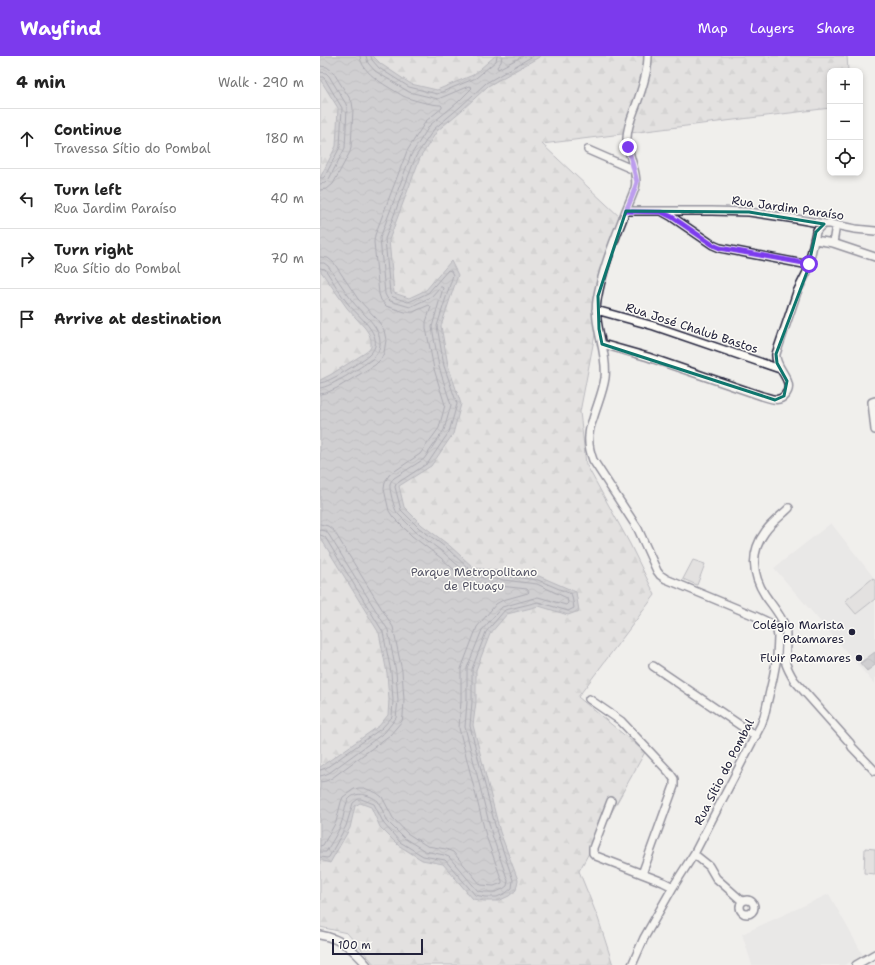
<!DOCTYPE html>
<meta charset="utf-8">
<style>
:root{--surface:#fff;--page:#f2f2f2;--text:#222;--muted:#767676;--line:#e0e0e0;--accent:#7c3aed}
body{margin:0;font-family:"Shantell Sans",sans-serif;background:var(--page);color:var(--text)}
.controls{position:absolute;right:12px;top:12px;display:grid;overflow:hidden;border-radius:8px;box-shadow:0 2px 6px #0003}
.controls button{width:36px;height:36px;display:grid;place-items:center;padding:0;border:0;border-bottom:1px solid var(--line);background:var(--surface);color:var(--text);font:20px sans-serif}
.scale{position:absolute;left:12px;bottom:10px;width:91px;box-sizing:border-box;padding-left:4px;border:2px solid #22223b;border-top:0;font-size:11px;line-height:14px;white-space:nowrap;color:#22223b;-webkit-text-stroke:3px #fdfcf7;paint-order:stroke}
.stop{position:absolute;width:12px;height:12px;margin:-9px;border:3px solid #7c3aed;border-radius:50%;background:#fff}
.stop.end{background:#7c3aed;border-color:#fff;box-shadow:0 1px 4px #0008}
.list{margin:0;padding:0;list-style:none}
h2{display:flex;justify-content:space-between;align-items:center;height:52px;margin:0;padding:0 16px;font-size:17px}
h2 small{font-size:13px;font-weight:400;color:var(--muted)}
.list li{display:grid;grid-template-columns:26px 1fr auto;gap:12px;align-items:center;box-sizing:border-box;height:60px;padding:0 16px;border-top:1px solid var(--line)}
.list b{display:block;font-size:15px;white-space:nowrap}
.list p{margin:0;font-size:13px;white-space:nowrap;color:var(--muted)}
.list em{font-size:13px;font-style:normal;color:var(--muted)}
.icon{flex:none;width:22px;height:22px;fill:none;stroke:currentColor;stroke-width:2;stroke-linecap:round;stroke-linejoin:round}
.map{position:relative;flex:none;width:555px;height:909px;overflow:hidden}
header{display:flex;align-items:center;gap:24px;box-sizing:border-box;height:56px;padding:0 20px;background:var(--accent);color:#fff}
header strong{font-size:19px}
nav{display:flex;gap:22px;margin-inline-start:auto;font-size:14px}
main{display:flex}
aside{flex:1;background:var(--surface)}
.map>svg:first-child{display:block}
.built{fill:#e0e0df}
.green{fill:#d2d1d1;stroke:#7a7a86}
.forest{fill:url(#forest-firs);stroke:#7a7a86}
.water{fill:url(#water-waves);stroke:#737381}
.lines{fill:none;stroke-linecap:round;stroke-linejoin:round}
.shore{stroke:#58586a;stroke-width:1}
.minor-casing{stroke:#22223b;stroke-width:10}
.minor{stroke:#fdfcf7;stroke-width:7}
.route{stroke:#7c3aed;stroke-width:5}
.marked{fill:none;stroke:#0f766e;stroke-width:3;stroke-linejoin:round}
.poi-dot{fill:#22223b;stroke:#fdfcf7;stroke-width:1.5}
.labels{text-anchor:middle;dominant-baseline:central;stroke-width:3;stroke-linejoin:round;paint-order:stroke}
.street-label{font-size:12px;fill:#22223b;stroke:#fdfcf7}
.park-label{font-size:12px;fill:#575768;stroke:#fdfcf7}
.poi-label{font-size:12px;fill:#22223b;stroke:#fdfcf7;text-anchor:end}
</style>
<header>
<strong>Wayfind</strong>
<nav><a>Map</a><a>Layers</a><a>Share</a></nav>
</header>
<main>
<aside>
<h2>4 min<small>Walk · 290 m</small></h2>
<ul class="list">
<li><svg class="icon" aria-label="ahead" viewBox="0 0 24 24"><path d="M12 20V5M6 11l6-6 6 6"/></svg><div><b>Continue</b><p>Travessa Sítio do Pombal</p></div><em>180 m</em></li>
<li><svg class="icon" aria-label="left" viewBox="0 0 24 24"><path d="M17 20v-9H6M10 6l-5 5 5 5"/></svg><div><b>Turn left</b><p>Rua Jardim Paraíso</p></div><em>40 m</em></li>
<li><svg class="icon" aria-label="right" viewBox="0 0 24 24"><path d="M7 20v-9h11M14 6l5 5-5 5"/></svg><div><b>Turn right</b><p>Rua Sítio do Pombal</p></div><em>70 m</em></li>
<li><svg class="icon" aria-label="arrive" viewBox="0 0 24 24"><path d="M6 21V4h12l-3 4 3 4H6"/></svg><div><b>Arrive at destination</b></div></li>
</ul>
</aside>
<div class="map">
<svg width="555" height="909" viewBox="0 0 555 909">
<defs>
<pattern id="forest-firs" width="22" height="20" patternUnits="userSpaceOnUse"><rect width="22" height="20" fill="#d2d1d1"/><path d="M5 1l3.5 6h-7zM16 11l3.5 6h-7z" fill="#b4b3b4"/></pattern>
<pattern id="water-waves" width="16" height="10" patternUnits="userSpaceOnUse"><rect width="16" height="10" fill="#a9a9b0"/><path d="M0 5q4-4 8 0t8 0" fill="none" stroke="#898990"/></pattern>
</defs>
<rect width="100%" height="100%" fill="#f0efec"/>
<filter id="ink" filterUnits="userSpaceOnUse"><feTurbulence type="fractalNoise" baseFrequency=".025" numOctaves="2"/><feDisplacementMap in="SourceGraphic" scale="8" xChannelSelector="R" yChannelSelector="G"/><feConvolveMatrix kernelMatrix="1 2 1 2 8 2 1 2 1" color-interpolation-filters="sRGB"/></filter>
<g filter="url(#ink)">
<!-- built -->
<path class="built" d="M 511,467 L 555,523 L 555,629 L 454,512 Z
M 509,838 L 543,899 L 525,909 L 432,909 L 422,878 Z"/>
<!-- green -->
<path class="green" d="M 373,504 L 385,508 L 377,529 L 363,523 Z
M 553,522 L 555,525 L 555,543 L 536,558 L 525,545 Z
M 545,792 L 555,793 L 555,818 L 544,817 Z"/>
<!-- forest -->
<path class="forest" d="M 0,0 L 527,0 L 528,15 L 510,15 L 510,52 L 222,88 L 301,162 L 281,215 L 276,273 L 260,356 L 266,408 L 310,488 L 335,539 L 258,641 L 325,696 L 259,815 L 278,862 L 293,909 L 55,909 L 27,877 L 0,871 Z"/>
<!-- water -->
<path class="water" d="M 0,0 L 53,0 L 61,8 L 91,28 L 117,34 L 153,19 L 175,0 L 221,0 L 168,30 L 142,54 L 117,75 L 100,102 L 69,184 L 74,237 L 89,242 L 106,234 L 131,205 L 138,219 L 121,270 L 128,309 L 141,348 L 133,378 L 111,410 L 79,430 L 84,451 L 102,469 L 130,490 L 154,512 L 219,520 L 256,536 L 259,555 L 248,559 L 219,550 L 187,558 L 170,578 L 156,614 L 156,646 L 153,669 L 180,776 L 198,824 L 196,834 L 189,840 L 178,845 L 164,845 L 153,843 L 123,808 L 102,804 L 78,789 L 60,771 L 51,751 L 40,747 L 35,750 L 30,772 L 10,807 L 0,804 L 0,711 L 59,670 L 68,659 L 69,644 L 67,617 L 59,577 L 0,481 L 0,324 L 10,319 L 45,297 L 49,294 L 51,291 L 51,284 L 49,278 L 45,272 L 27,252 L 0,214 L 0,122 L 16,90 L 18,52 L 0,23 Z
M 555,596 L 555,609 L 547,615 L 540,607 Z"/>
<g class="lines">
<!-- shore -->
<path class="shore" d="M 51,0 L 52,4 L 59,12 L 89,31 L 117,38 L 156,22 L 176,5 L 177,0
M 182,0 L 181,6 L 177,11 L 178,13 L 203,0
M 0,10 L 7,11 L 13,16 L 32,46 L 33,53 L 31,91 L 30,96 L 13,128 L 7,133 L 0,134
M 0,16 L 6,17 L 9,20 L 26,48 L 27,52 L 25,92 L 9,123 L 5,127 L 0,128
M 0,21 L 3,21 L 5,23 L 22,52 L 20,91 L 5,120 L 3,122 L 0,122
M 0,201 L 8,202 L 14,207 L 38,243 L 56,262 L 61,269 L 64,274 L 66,284 L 64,297 L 61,303 L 55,309 L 17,332 L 6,337 L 0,338
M 0,207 L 4,207 L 8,210 C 17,222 24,234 33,246 C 43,259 61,269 60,289 C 59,295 56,300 51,304 C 41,311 11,331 0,332
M 0,212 L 5,213 C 13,225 20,238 29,249 C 40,262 69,283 48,300 C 38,307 11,326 0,327
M 0,468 L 8,470 L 14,475 L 73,571 L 82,615 L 84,644 L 83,660 L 82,665 L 70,679 L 12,722 L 6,725 L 0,726
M 0,474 L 6,475 L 9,479 L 68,574 L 76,616 L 78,644 L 76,662 L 65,676 L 9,717 L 4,719 L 0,720
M 0,479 L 3,480 L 5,481 L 63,576 L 71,616 L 73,644 L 72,661 L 62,672 L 6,712 L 0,714
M 0,790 L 3,789 L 16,766 L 21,746 L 23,741 L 34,733 L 39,732 L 44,732 L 57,737 L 62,741 L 73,762 L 87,777 L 107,790 L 126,793 L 133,796 L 161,829 L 174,830 L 182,827 L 182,825 L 166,780 L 139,672 L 141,645 L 141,613 L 157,571 L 176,548 L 183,544 L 208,537 L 209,536 L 207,533 L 153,527 L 148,526 L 121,502 L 92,480 L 73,461 L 69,455 L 64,433 L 65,426 L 69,419 L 100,398 L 119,372 L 125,349 L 114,313 L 106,272 L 106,266 L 111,251 L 109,249 L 93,256 L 85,256 L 66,250 L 61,244 L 59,238 L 54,186 L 55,179 L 87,95 L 106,65 L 122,52 L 122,50 L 121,49 C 112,49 91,44 83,40 C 69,31 41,18 40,0
M 0,796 L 6,796 C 11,787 18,777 21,768 C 24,761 24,753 27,746 C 33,734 49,738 58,745 L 68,766 L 84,782 L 105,795 L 124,799 L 129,801 L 158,835 L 165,836 L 176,836 L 183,833 L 187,830 L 188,825 L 172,779 L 145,671 L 147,646 L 147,612 L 162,574 L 182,551 L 218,541 L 246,549 L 248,547 L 247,542 L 217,528 L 150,520 L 124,497 L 96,476 L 77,457 C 74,452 69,433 70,428 C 71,425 72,424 74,422 L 104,403 L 124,374 L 131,349 L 119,311 L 112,271 L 123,232 L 122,231 L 120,231 L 111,241 L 90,251 L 70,245 L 67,242 L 65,238 L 60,182 L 91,99 L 110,69 L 137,47 L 152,32 L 151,31 L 149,30 L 118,43 L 89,36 L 55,15 L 48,7 L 46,0
M 0,801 L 7,802 L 9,801 L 26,770 L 33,747 L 38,743 L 41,743 L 54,748 L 64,768 L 80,786 L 103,800 L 125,804 L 155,839 L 165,841 L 177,841 L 186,837 L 192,832 L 193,824 L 177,777 L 150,670 L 152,646 L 152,613 L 166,576 L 185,554 L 218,546 L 248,555 L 254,552 L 252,540 L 251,538 L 218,524 L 152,516 L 128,493 L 99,472 L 81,454 L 75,431 L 76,428 L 108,407 L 129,376 L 137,348 L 124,310 L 117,270 L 133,219 L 131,215 L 128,214 L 108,237 L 91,245 L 88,246 L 73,241 L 71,239 L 70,237 L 65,183 L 96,100 L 114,73 L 140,51 L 166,27 L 213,0"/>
<!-- minor casing -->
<g class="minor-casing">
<path id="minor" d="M 268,94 L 314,114
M 306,155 L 392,155 L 429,156 L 476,163 L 504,168 L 510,168 L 535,173 L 555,175
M 343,156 L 352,161 L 393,189 L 400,192 L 489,209
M 495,184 L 513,187 L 555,201
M 513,187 L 516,169
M 276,254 L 334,270 L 460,313
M 282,288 L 328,301 L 442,340 C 450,342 459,347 465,339 C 477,326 454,312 456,298 L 477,236 L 487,216 L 496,176 C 498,172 500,170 504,168
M 555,345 L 552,346 L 555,374
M 469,452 C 461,460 451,467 445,476 C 430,496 432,519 445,539 C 451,548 463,562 465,571 C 468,583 464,596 466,608 C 468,614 471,619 474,624 L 530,687 L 532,691 L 555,715
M 333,610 L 436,680
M 269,643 L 301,665 L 349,716 L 354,723 L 354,730 L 322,818
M 291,745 L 273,792 L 273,797 L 276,800 L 343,826 L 353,831
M 374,798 L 389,810 L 396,822 L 422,845
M420 851a7 7 0 1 1 14 0a7 7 0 1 1-14 0Z
M 0,879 C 22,883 33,893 47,909
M 312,909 L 324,882 L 353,831 L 374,798 L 441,669 L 444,661 L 453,622 L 457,601 L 458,581 L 457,575 L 455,570 L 450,567 L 435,560 L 346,523 L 340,519 L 337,515 L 318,473 L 273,404 C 270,396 268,389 269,380 C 269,374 271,368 273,363 C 277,349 283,336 285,322 C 288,296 273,270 277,244 C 282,214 294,185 305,157 C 308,149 312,141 315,132 C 319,118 307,98 307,82 C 307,69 314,56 318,44 C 323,30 328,15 328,0
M 536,909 L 555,898"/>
</g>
<!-- minor -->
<use href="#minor" class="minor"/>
</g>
</g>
<g class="lines" filter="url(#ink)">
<!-- route -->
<path class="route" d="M 308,91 L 317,126 L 313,138 L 306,155 L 341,156 L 352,161 L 393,189 L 400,192 L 489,208"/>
</g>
<!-- marked area -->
<path d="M0 0H555V909H0ZM 306,155 L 429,156 L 504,168 L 496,176 L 487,216 L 456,298 L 457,307 L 467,325 L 464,340 L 455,344 L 282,288 L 279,273 L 278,240 Z" fill="#f0efec" fill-opacity=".55" fill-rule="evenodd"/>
<path class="marked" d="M 306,155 L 429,156 L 504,168 L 496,176 L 487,216 L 456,298 L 457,307 L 467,325 L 464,340 L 455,344 L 282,288 L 279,273 L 278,240 Z"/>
<!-- markers -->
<g class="poi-dot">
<circle cx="532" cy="576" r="4"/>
<circle cx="539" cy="602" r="4"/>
</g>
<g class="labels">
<!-- street labels -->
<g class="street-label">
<text transform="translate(468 152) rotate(8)">Rua Jardim Paraíso</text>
<text transform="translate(372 272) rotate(18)">Rua José Chalub Bastos</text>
<text transform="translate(404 716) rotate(-63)">Rua Sítio do Pombal</text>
</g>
<!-- park labels -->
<g class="park-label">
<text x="154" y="516">Parque Metropolitano<tspan x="154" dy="14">de Pituaçu</tspan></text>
</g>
<!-- poi labels -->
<g class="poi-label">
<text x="524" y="569">Colégio Marista<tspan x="524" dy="14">Patamares</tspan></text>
<text x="531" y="602">Fluir Patamares</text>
</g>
</g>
</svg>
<div class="controls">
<button>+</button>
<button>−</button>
<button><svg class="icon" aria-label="locate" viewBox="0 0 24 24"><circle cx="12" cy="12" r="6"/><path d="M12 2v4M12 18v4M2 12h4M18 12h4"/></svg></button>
</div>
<div class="scale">100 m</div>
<div class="stop" style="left:489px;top:208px"></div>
<div class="stop end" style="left:308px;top:91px"></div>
</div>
</main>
